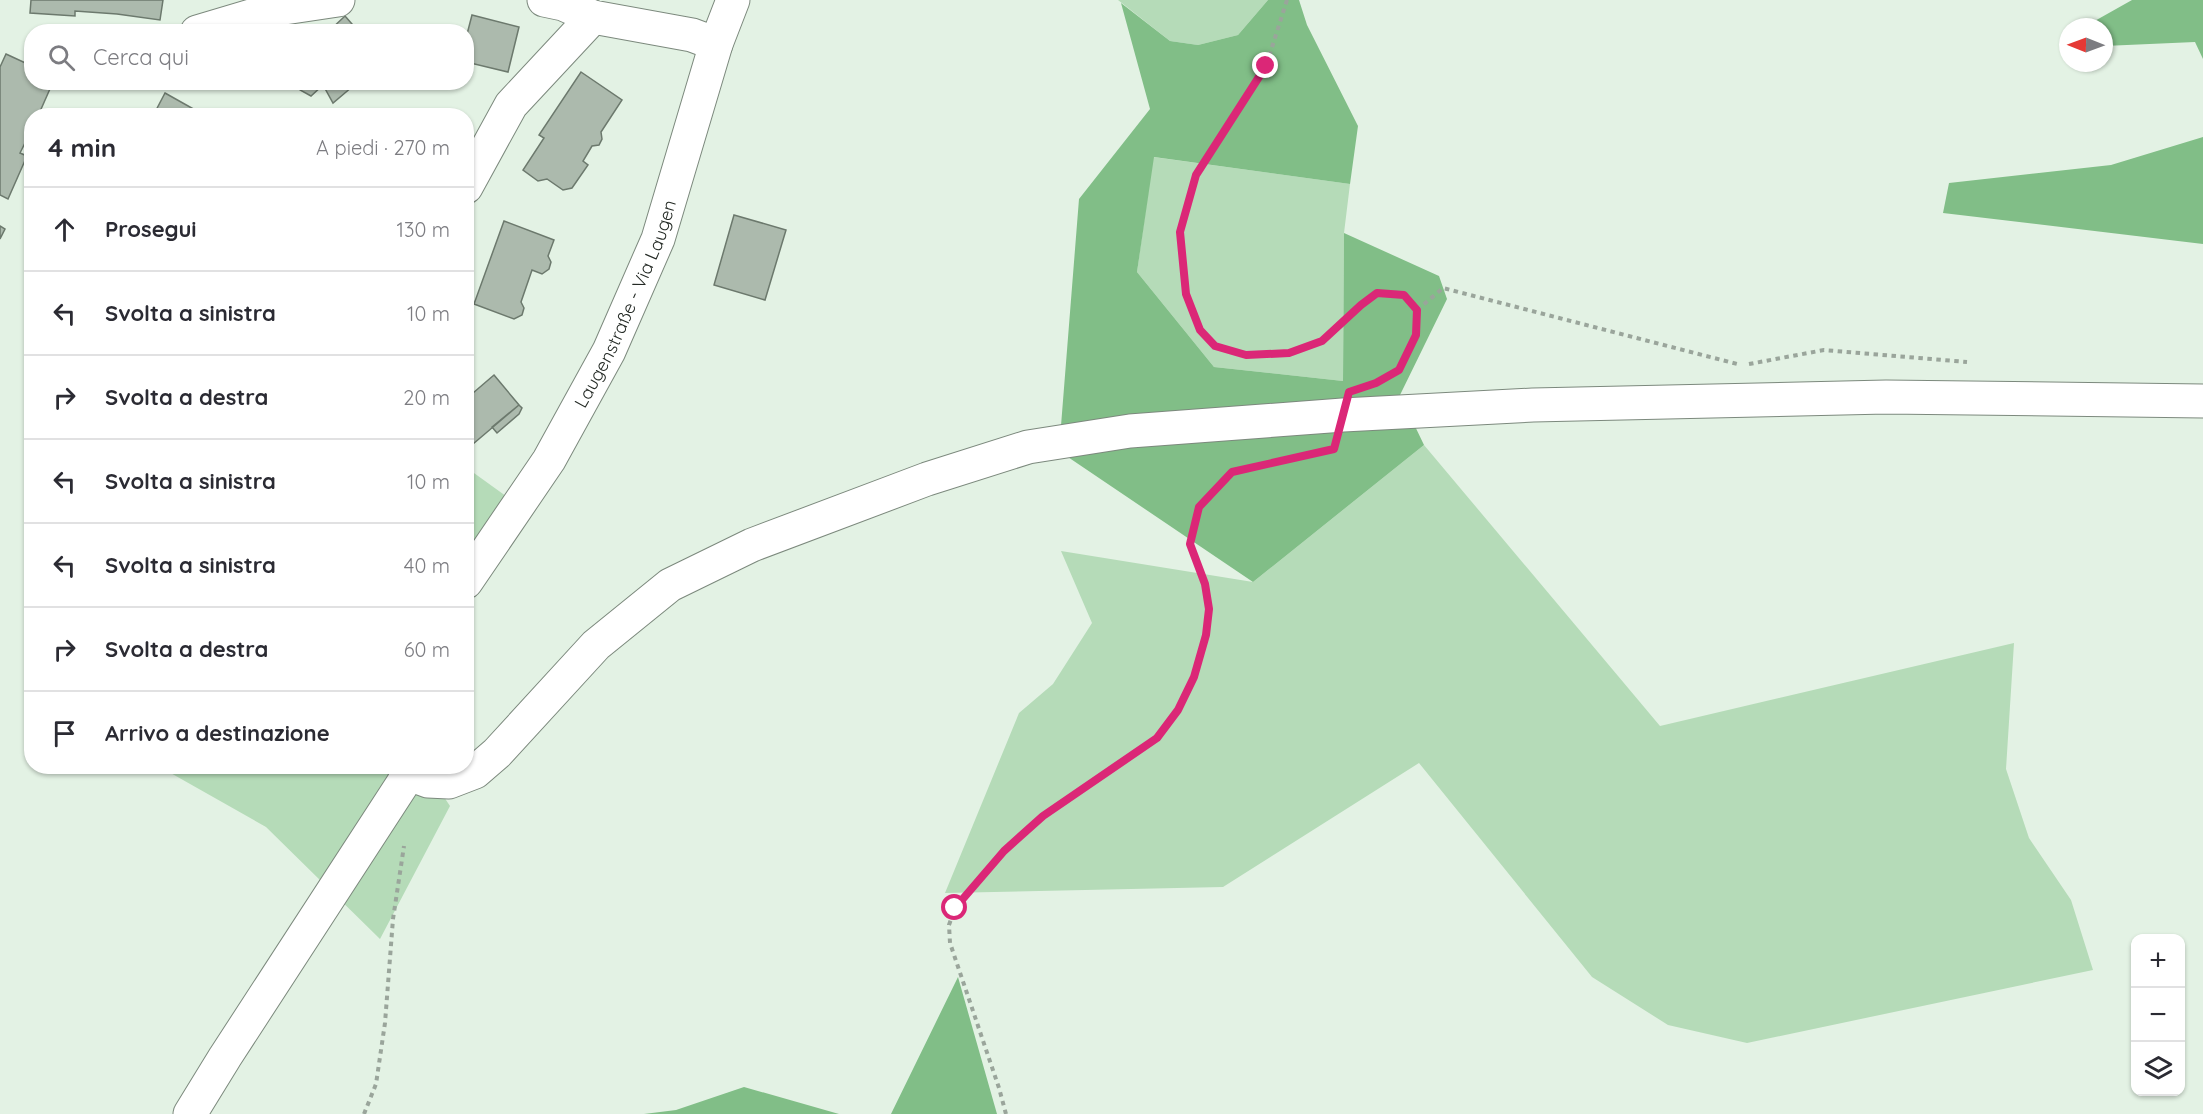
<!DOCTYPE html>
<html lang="it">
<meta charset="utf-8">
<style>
:root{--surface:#fff;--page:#f2f2f3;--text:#2b2b33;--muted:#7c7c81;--line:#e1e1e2}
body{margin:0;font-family:Quicksand,sans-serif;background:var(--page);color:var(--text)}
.controls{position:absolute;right:18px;bottom:18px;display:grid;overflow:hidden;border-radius:12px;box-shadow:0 2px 4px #0004}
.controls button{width:54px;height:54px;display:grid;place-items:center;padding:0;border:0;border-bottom:2px solid var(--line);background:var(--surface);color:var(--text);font:30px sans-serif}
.compass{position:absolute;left:2059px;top:18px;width:54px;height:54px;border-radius:50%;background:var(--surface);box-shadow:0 2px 4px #0004;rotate:271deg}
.stop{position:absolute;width:18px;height:18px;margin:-14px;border:4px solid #db2777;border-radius:50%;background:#fff}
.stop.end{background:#db2777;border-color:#fff;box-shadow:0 2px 6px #0008}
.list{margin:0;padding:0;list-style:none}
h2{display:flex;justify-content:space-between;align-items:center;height:78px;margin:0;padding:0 24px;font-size:26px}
h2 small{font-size:20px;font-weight:400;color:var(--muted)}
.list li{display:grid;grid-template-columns:39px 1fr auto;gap:18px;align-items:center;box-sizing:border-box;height:84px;padding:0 24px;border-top:2px solid var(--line)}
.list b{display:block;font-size:22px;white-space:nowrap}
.list em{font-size:20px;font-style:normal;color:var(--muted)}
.icon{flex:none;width:33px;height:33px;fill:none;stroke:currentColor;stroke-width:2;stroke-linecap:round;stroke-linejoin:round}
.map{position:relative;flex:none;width:2203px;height:1114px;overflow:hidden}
.search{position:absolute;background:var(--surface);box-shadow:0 2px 4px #0004;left:24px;top:24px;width:450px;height:66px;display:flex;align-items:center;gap:15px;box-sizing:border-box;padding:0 21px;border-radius:24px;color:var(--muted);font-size:22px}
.panel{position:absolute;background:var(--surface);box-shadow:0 2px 4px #0004;left:24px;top:108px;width:450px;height:666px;border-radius:24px}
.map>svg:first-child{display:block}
.green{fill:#b5dbb8}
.forest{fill:#81be87}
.building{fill:#acbaad;stroke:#6c796d;stroke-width:1.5}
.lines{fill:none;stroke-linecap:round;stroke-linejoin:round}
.minor-casing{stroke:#7c897d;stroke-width:35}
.path{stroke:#9aa59b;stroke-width:4;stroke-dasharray:4.5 4.5;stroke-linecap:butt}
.minor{stroke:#fff;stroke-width:33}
.route{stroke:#db2777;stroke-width:8}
.labels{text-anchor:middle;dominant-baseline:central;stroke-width:5;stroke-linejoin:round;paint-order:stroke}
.street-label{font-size:18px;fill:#242a25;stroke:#fff}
</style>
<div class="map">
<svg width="2203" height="1114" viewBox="0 0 2203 1114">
<rect width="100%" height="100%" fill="#e3f2e4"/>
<!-- green -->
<path class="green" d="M 1118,0 L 1268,0 L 1238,35 L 1198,45 L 1170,41 Z
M 1153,157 L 1350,184 L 1344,233 L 1343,381 L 1214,367 L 1137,272 Z
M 1424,445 L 1660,726 L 2014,643 L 2006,769 L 2029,838 L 2071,900 L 2093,970 L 1747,1043 L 1668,1025 L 1592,977 L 1419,763 L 1223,887 L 945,893 L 1019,713 L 1053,684 L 1092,623 L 1061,551 L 1253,582 Z
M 467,468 L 524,509 L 467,599 Z
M 160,767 L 424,767 L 450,806 L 380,939 L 266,827 Z"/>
<!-- forest -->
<path class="forest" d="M 1268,0 L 1299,0 L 1307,25 L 1358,126 L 1350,184 L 1154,157 L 1137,272 L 1214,367 L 1343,381 L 1344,233 L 1439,276 L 1447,299 L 1400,395 L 1424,445 L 1253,582 L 1059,451 L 1079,199 L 1150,109 L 1121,3 L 1170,41 L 1198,45 L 1238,35 Z
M 2132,0 L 2203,0 L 2203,59 L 2195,42 L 2104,46 L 2104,27 L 2084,27 Z
M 2203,137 L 2203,244 L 1943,213 L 1949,183 L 2111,165 Z
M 958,977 L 997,1114 L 891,1114 Z
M 744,1087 L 839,1114 L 644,1114 L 676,1110 Z"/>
<!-- building -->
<path class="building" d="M 31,0 L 163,0 L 160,20 L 117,14 L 75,11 L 75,16 L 30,13 Z
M 472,15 L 519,27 L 508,72 L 466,62 L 466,38 Z
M 345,16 L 359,32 L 328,32 Z
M 6,54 L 32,66 L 32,82 L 53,82 L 38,116 L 32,116 L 32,129 L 20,153 L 27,156 L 8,199 L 0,195 L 0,67 Z
M 581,72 L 622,100 L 601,132 L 602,139 L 599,145 L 592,146 L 583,161 L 588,165 L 572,188 L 563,190 L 547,179 L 538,181 L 523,170 L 544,138 L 539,135 Z
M 293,82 L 348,82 L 352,87 L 333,103 L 323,85 L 311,96 L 300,90 Z
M 165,93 L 206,116 L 153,116 Z
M 734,215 L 786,230 L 765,300 L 714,285 Z
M 504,221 L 554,240 L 548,256 L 551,262 L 549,269 L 542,274 L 532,270 L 521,302 L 524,308 L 522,315 L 514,319 L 474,304 Z
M 0,226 L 5,229 L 0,239 Z
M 494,375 L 519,405 L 473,444 L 466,436 L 466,399 Z
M 519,405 L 522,408 L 519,414 L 497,433 L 492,427 Z"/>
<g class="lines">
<!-- minor casing -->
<g class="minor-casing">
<g id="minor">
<path d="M 544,0 L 563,4 L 593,17 L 692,35 L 716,44"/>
<path d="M 197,32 L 271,10 L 338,0"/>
<path d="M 466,187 L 511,105 L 593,17"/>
<path id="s1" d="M 466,582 L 549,460 L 609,351 L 658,239 L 716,44 L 733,0"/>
<path d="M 403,766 L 409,774 L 428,781 L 449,782 L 475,772 L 497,753 L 596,645 L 670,585 L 752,545 L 927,479 L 1028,447 L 1130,431 L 1343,415 L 1533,405 L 1886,397 L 2203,401"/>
<path d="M 190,1114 L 225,1057 L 409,774"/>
</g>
</g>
<!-- path -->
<path class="path" d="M 1287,0 L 1266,66 L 1196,175 L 1180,232 L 1186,294 L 1200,330 L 1215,346 L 1246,355 L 1289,353 L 1322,341 L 1361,305 L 1377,293 L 1404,295 L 1417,310 L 1416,335 L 1399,370 L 1387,377
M 1417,310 L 1443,288 L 1741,365
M 1749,364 L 1824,350 L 1967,362
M 364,1114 L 376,1084 L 385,1023 L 393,919 L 404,846
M 1006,1114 L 999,1088 L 950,943 L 949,925 L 955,908 L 1003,851 L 1043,816 L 1157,738 L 1178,709 L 1194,677 L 1206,635 L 1209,609 L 1205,584 L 1190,544 L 1199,507 L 1232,472 L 1315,453"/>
<!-- minor -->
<use href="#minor" class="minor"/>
</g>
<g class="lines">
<!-- route -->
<path class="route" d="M 955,908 L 1004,851 L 1043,816 L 1157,738 L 1178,710 L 1194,677 L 1206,635 L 1209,609 L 1205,584 L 1190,544 L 1199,507 L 1232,472 L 1334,449 L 1349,392 L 1376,383 L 1399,370 L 1416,335 L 1417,310 L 1404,295 L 1377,293 L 1361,305 L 1322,341 L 1289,353 L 1246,355 L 1215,346 L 1200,330 L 1186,294 L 1180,232 L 1196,175 L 1266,66"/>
</g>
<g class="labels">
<!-- street labels -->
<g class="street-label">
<text stroke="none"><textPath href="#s1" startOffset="322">Laugenstraße - Via Laugen</textPath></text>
</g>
</g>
</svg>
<div class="controls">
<button>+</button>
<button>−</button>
<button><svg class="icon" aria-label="layers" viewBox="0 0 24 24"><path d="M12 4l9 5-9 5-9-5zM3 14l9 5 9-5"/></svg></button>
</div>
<svg class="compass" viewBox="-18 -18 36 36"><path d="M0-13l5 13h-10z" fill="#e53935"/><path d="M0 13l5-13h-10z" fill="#7c7c81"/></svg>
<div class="stop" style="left:955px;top:908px"></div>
<div class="stop end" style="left:1266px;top:66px"></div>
<div class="search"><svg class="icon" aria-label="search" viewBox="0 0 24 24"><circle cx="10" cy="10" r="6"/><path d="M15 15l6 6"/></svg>Cerca qui</div>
<section class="panel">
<h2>4 min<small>A piedi · 270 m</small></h2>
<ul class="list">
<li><svg class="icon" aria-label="ahead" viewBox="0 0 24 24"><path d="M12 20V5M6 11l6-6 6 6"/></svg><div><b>Prosegui</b></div><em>130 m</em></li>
<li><svg class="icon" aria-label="left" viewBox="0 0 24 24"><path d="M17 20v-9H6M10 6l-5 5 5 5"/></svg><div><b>Svolta a sinistra</b></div><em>10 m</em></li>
<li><svg class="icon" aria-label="right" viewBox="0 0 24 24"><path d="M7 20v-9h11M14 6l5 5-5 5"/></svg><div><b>Svolta a destra</b></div><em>20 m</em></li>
<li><svg class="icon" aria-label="left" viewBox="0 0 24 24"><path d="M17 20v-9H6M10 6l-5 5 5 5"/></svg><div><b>Svolta a sinistra</b></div><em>10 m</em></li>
<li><svg class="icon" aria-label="left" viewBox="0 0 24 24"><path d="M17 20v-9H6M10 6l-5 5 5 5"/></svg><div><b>Svolta a sinistra</b></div><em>40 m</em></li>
<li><svg class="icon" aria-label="right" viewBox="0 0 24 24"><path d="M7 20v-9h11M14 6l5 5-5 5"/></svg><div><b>Svolta a destra</b></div><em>60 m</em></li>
<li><svg class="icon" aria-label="arrive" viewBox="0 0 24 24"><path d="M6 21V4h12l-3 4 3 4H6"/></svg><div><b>Arrivo a destinazione</b></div></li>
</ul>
</section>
</div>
